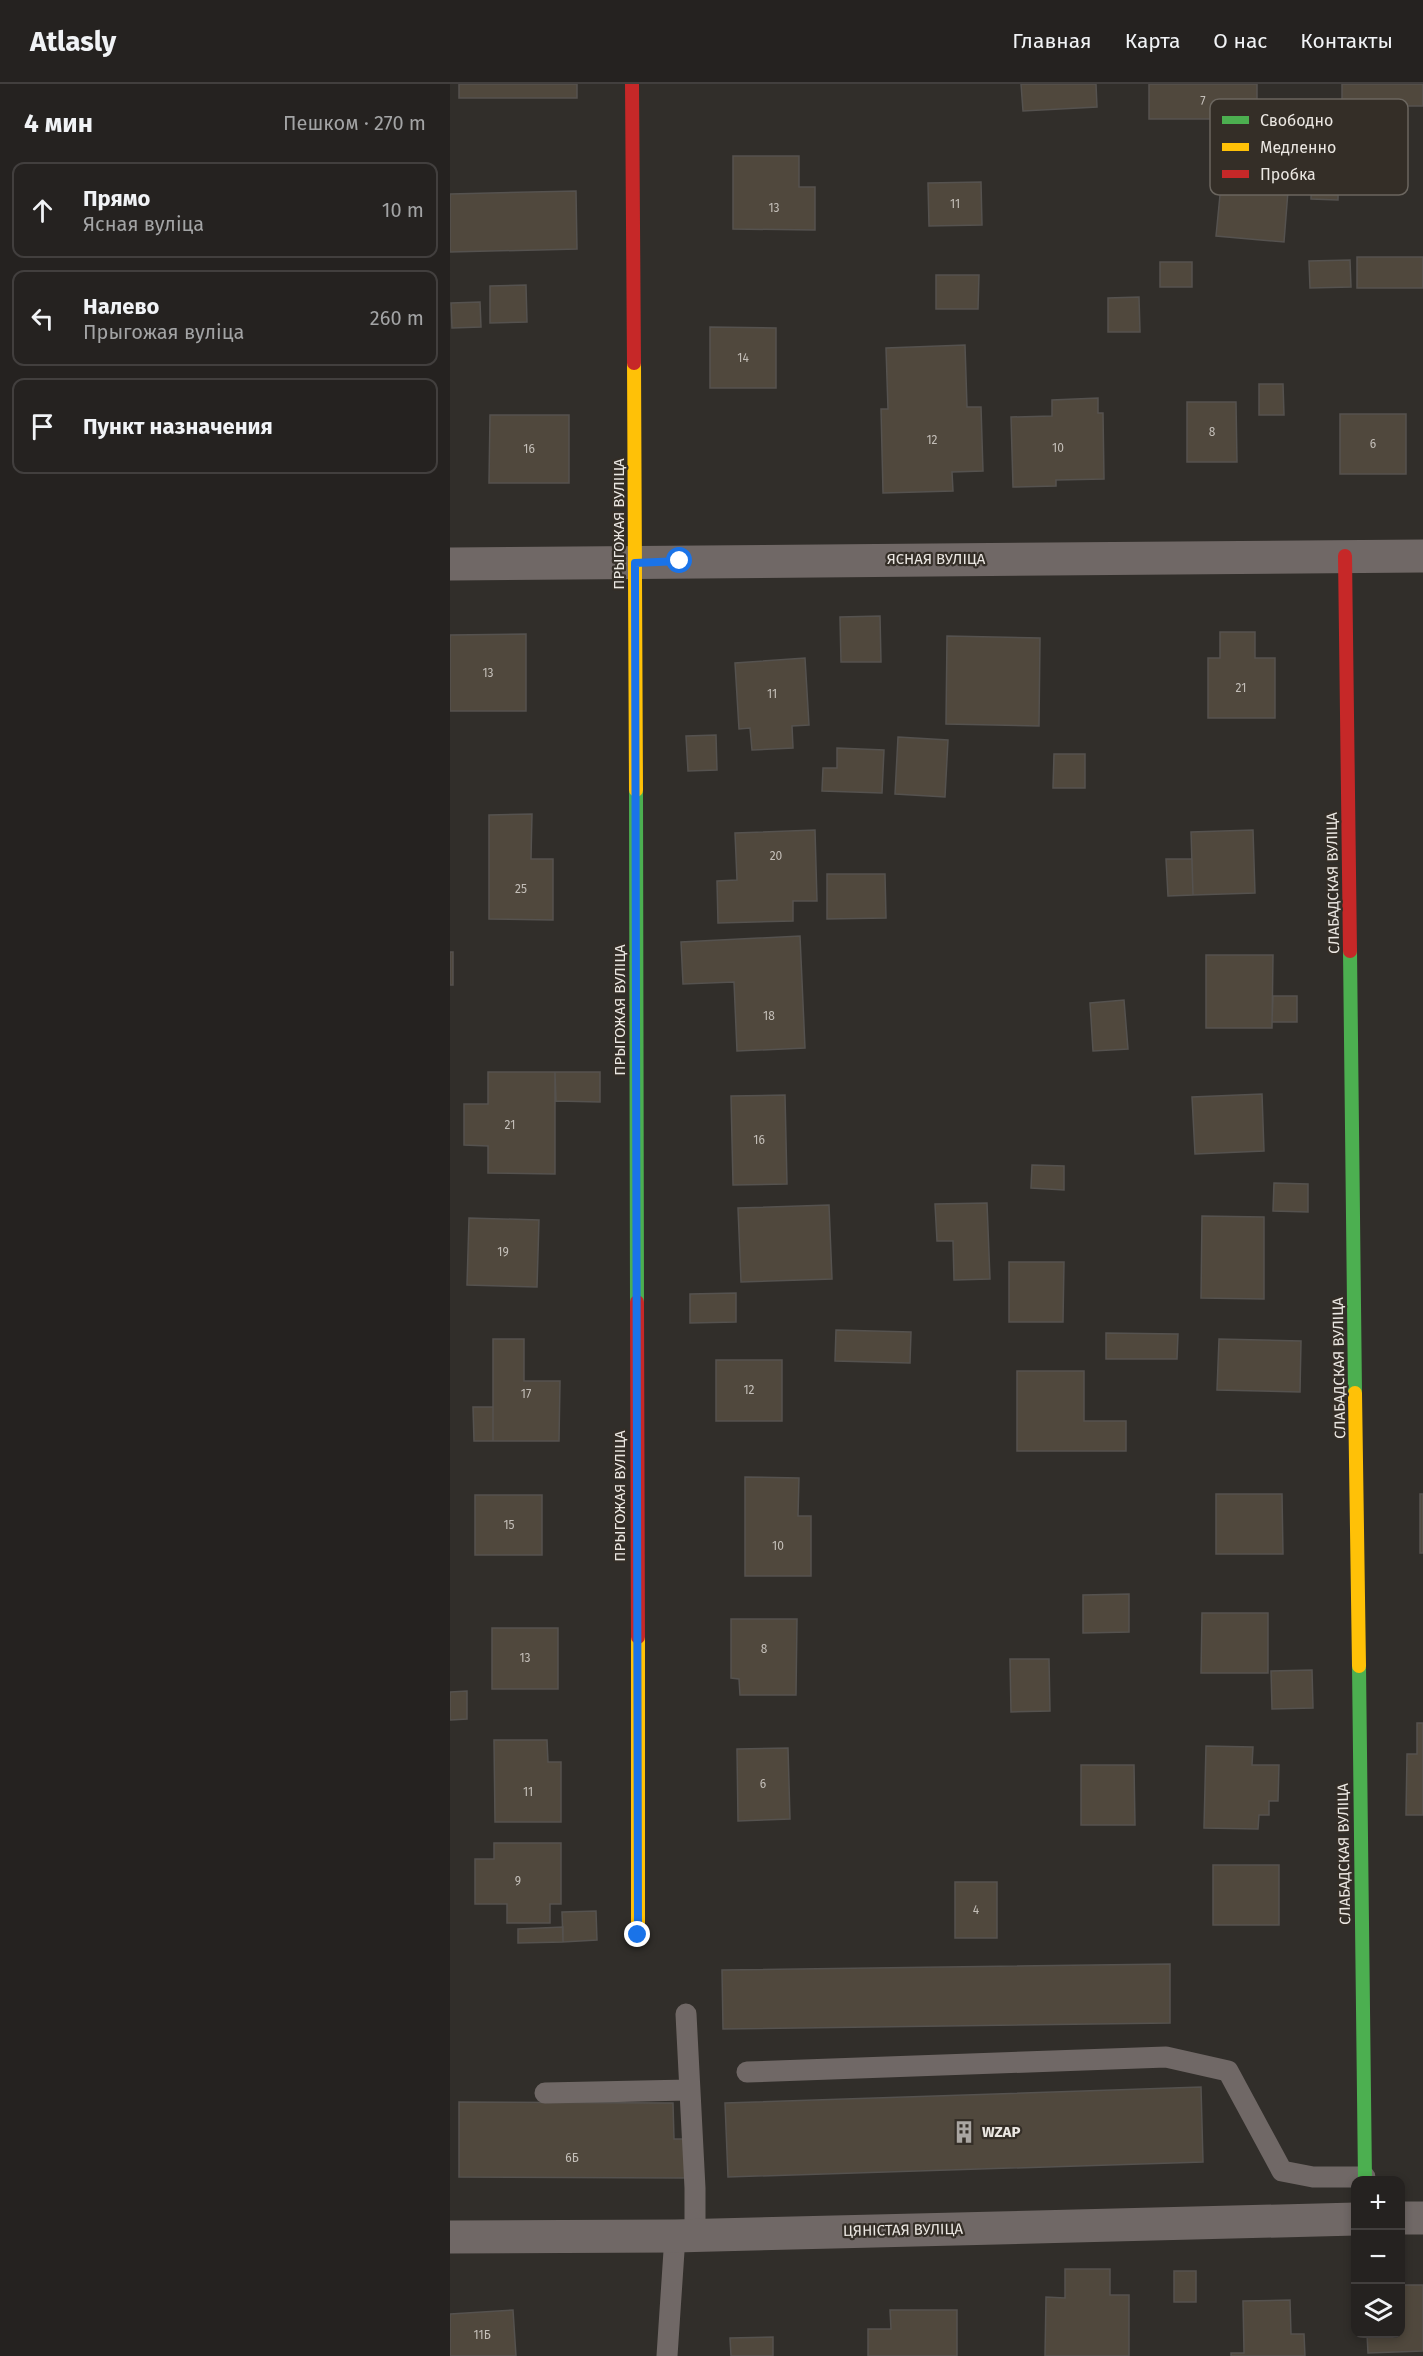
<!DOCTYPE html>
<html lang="ru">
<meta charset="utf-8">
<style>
:root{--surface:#252220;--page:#312f2d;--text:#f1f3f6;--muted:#a3a4a5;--line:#423f3e}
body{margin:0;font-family:"Fira Sans",sans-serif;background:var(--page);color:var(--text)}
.controls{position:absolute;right:18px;bottom:18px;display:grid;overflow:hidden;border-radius:12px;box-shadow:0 3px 9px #0003}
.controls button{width:54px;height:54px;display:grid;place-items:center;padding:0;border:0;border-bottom:2px solid var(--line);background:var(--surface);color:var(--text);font:30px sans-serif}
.stop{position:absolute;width:18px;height:18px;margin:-14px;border:4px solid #1a73e8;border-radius:50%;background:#fff}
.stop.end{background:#1a73e8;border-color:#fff;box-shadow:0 2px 6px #0008}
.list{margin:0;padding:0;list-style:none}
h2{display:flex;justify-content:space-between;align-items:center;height:78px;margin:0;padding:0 24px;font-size:26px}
h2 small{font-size:20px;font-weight:400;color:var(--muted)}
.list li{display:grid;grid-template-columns:39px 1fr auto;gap:18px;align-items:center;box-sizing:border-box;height:96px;margin:0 12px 12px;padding:0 12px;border:2px solid var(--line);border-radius:12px}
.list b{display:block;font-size:22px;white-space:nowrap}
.list p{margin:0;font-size:20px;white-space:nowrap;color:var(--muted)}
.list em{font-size:20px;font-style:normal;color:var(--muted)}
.icon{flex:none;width:33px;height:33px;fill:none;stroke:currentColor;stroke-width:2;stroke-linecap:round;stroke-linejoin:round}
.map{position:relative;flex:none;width:973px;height:2272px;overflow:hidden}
header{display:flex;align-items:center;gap:36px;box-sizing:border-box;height:84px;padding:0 30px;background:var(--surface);border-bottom:2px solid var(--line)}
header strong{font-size:28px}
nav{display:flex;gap:33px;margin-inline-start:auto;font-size:21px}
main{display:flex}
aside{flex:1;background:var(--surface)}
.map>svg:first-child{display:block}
.building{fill:#50483d;stroke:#55524f;stroke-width:1.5}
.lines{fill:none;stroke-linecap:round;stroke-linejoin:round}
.lane{stroke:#706866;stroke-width:21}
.street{stroke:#706866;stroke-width:33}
.fast{stroke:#4caf50;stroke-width:14}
.slow{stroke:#ffc107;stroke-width:14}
.jam{stroke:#c62828;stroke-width:14}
.route{stroke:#1a73e8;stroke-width:8}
.labels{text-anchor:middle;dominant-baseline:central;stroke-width:4.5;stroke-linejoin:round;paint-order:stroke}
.number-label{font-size:12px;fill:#c4bfb9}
.street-label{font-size:15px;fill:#ebe7e2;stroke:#342e27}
.poi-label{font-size:15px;font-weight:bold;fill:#ebe7e2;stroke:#342e27;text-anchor:start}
.key{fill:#342e27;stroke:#6b665f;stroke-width:1.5}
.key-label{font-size:16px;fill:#ebe7e2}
</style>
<header>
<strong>Atlasly</strong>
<nav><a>Главная</a><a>Карта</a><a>О нас</a><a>Контакты</a></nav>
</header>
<main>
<aside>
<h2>4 мин<small>Пешком · 270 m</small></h2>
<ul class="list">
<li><svg class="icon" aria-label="ahead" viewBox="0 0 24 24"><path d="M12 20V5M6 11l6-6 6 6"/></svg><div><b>Прямо</b><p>Ясная вуліца</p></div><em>10 m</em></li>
<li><svg class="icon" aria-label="left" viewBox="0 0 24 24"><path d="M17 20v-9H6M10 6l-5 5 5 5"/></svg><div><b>Налево</b><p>Прыгожая вуліца</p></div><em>260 m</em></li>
<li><svg class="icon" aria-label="arrive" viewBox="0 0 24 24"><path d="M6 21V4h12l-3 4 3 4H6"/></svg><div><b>Пункт назначения</b></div></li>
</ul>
</aside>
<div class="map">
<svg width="973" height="2272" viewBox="0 0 973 2272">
<rect width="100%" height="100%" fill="#312e2a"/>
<!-- building -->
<path class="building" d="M 9,0 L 127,0 L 127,14 L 9,14 Z
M 571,0 L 646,0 L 647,23 L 573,27 Z
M 699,0 L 807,0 L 807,35 L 699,35 Z
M 892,0 L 973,0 L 973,22 L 892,22 Z
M 862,55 L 889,56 L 888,116 L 861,115 Z
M 283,72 L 349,72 L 349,103 L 365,103 L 365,146 L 283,145 Z
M 531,98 L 532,141 L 479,142 L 478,99 Z
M 771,101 L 838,107 L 834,158 L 766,152 Z
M 126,107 L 127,165 L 0,168 L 0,110 Z
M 907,173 L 973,173 L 973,204 L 907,204 Z
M 900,176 L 901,203 L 860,204 L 859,177 Z
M 710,178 L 742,178 L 742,203 L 710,203 Z
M 486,191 L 529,191 L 528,225 L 486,225 Z
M 76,201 L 77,238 L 40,239 L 40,202 Z
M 689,213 L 690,248 L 658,248 L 658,214 Z
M 30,218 L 31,243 L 2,244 L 1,219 Z
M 260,243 L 326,244 L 326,304 L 260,304 Z
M 515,261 L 517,323 L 531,323 L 533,387 L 502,388 L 503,407 L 433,409 L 431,325 L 438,325 L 436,264 Z
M 809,300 L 833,300 L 834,331 L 809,331 Z
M 648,314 L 648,329 L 653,329 L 654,395 L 606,396 L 606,402 L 563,403 L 561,333 L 602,332 L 602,316 Z
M 737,318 L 786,318 L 787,378 L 737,378 Z
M 890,330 L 956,330 L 956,390 L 890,390 Z
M 40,331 L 119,331 L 119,399 L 39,399 Z
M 430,532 L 431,578 L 391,578 L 390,533 Z
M 770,548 L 805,548 L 805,574 L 825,574 L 825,634 L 758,634 L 758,574 L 770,574 Z
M 76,550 L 76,627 L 0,627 L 0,551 Z
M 497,552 L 590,554 L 589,642 L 496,640 Z
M 355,574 L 359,641 L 342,642 L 343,664 L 302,666 L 300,644 L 289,645 L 285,579 Z
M 266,651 L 267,686 L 238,687 L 236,652 Z
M 448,653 L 498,656 L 495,713 L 445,710 Z
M 387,664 L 434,666 L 432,709 L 372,707 L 373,684 L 387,684 Z
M 604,670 L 635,670 L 635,704 L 603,704 Z
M 82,730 L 81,775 L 103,775 L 103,836 L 39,835 L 39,731 Z
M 365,746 L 367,817 L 343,817 L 343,837 L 268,839 L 267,797 L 287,796 L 285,749 Z
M 803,746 L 805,809 L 743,811 L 741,748 Z
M 716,775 L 742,775 L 743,811 L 718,812 Z
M 377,790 L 435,790 L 436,834 L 377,835 Z
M 350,852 L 355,964 L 287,967 L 284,898 L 233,900 L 231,858 Z
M 0,868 L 3,868 L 3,901 L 0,901 Z
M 756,871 L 823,871 L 822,944 L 756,944 Z
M 823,912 L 847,912 L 847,938 L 822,938 Z
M 674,916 L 678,965 L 643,967 L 640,919 Z
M 38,988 L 105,988 L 105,1090 L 38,1089 L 38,1062 L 14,1061 L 14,1020 L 38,1020 Z
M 105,988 L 150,988 L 150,1018 L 106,1017 Z
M 812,1010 L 814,1067 L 745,1070 L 742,1013 Z
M 335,1011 L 337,1100 L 283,1101 L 281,1012 Z
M 582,1081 L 614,1082 L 614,1106 L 581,1104 Z
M 824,1099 L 858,1100 L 858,1128 L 823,1127 Z
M 537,1119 L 540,1195 L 504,1196 L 503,1157 L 487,1157 L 485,1120 Z
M 379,1121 L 382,1195 L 291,1198 L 288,1124 Z
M 752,1132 L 814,1133 L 814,1215 L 751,1214 Z
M 19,1134 L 89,1136 L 87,1203 L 17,1201 Z
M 559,1178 L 614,1178 L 613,1238 L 559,1238 Z
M 286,1209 L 286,1238 L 240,1239 L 240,1210 Z
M 386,1246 L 461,1248 L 460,1279 L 385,1277 Z
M 656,1249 L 728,1250 L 727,1275 L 656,1275 Z
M 43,1255 L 74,1255 L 74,1297 L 110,1297 L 109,1357 L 43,1357 Z
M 769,1255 L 851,1257 L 850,1308 L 767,1306 Z
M 266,1276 L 332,1276 L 332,1337 L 266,1337 Z
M 567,1287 L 634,1287 L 634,1337 L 676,1337 L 676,1367 L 567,1367 Z
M 23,1323 L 43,1323 L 43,1357 L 24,1357 Z
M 295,1393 L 349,1394 L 348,1432 L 361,1432 L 361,1492 L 295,1492 Z
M 766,1410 L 832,1410 L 833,1470 L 766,1470 Z
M 970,1410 L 973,1410 L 973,1469 L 970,1469 Z
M 25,1411 L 92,1411 L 92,1471 L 25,1471 Z
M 679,1510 L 679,1548 L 633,1549 L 633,1511 Z
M 752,1529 L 818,1529 L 818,1589 L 751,1589 Z
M 281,1535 L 347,1535 L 346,1611 L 290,1611 L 289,1595 L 281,1594 Z
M 42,1544 L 108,1544 L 108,1605 L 42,1605 Z
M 560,1575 L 599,1575 L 600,1627 L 561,1628 Z
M 862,1586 L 863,1624 L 822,1625 L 821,1587 Z
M 17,1607 L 17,1635 L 0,1636 L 0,1608 Z
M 967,1639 L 973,1639 L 973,1731 L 956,1731 L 957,1670 L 967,1670 Z
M 44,1656 L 97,1656 L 98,1678 L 111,1678 L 111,1738 L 45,1738 Z
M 756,1662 L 803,1663 L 802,1681 L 829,1681 L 828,1717 L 819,1717 L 819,1731 L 809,1731 L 808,1745 L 754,1744 Z
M 338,1664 L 340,1735 L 288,1737 L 287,1665 Z
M 631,1681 L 684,1681 L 685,1741 L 631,1741 Z
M 44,1759 L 111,1759 L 111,1820 L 100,1820 L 100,1839 L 57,1839 L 57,1820 L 25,1820 L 25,1775 L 44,1775 Z
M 763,1781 L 829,1781 L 829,1841 L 763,1841 Z
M 505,1798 L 547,1798 L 547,1854 L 505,1854 Z
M 146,1827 L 147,1856 L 113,1858 L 112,1828 Z
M 113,1843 L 113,1858 L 68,1859 L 68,1845 Z
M 720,1880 L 720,1939 L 273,1945 L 272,1886 Z
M 751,2003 L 753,2078 L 278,2093 L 275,2019 Z
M 9,2018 L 223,2019 L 224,2055 L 235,2055 L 235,2094 L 9,2093 Z
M 615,2185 L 660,2185 L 660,2211 L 679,2211 L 679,2272 L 595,2272 L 596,2213 L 615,2214 Z
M 724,2187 L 746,2187 L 746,2218 L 724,2218 Z
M 950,2201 L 973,2201 L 973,2267 L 918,2269 L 917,2250 L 950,2250 Z
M 840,2216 L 841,2250 L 854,2250 L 855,2272 L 781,2272 L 781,2269 L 794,2269 L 793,2217 Z
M 63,2226 L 66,2272 L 0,2272 L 0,2230 Z
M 440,2226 L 507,2226 L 507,2272 L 418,2272 L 418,2245 L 441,2245 Z
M 323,2253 L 323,2272 L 281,2272 L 280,2254 Z"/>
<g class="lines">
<!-- lane -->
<path class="lane" d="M 236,1930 L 245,2104 L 245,2151
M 297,1988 L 716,1973 L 778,1987 L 832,2087 L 863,2093 L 915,2093
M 95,2009 L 239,2006
M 217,2272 L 225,2152"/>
<!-- street -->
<path class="street" d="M 0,480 L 973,472
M 950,2134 L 973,2134
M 0,2153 L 225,2152 L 906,2135"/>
<!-- fast -->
<path class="fast" d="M 186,706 L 187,1218
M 900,867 L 905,1309
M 909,1582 L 915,2096"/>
<!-- slow -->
<path class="slow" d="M 184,279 L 186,706
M 905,1309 L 909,1582
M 188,1553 L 188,1851"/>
<!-- jam -->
<path class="jam" d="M 182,0 L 184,279
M 895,472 L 900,867
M 187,1218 L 188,1553"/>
</g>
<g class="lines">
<!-- route -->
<path class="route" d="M 188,1851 L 185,479 L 230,477"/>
</g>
<!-- icons -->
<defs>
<g id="building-bare" transform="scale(1.8)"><path d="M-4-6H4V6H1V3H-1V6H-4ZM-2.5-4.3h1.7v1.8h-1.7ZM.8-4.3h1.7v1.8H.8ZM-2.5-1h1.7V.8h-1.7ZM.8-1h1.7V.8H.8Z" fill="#aaa6a2" stroke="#342e27" stroke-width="2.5" paint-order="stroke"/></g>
</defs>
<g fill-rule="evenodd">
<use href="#building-bare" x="514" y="2048"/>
</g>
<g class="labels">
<!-- number labels -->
<g class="number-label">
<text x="753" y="17">7</text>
<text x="505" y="120">11</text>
<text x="324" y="124">13</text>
<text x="293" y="274">14</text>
<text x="762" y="348">8</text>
<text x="482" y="356">12</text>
<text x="923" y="360">6</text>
<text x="608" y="364">10</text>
<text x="79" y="365">16</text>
<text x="38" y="589">13</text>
<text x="791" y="604">21</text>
<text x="322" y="610">11</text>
<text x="326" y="772">20</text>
<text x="71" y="805">25</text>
<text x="319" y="932">18</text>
<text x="60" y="1041">21</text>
<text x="309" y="1056">16</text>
<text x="53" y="1168">19</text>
<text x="299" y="1306">12</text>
<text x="76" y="1310">17</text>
<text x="59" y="1441">15</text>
<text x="328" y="1462">10</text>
<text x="314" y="1565">8</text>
<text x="75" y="1574">13</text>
<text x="313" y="1700">6</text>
<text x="78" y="1708">11</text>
<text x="68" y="1797">9</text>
<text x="526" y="1826">4</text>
<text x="122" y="2074">6Б</text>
<text x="32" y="2251">11Б</text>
</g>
<!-- street labels -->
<g class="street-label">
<text transform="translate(169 440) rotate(-90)">ПРЫГОЖАЯ ВУЛІЦА</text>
<text x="486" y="475">ЯСНАЯ ВУЛІЦА</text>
<text transform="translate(883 799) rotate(-91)">СЛАБАДСКАЯ ВУЛІЦА</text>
<text transform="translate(170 926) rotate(-90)">ПРЫГОЖАЯ ВУЛІЦА</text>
<text transform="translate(889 1284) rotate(-91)">СЛАБАДСКАЯ ВУЛІЦА</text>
<text transform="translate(170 1412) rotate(-90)">ПРЫГОЖАЯ ВУЛІЦА</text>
<text transform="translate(894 1770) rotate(-91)">СЛАБАДСКАЯ ВУЛІЦА</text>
<text transform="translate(453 2146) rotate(-1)">ЦЯНІСТАЯ ВУЛІЦА</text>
</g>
<!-- poi labels -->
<g class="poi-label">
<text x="532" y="2048">WZAP</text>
</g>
</g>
<!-- legend -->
<rect x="760" y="15" width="198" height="96" rx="9" class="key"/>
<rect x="772" y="32" width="27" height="8" fill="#4caf50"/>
<rect x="772" y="59" width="27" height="8" fill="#ffc107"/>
<rect x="772" y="86" width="27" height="8" fill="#c62828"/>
<g class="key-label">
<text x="810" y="42">Свободно</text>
<text x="810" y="69">Медленно</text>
<text x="810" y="96">Пробка</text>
</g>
</svg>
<div class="controls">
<button>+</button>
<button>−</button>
<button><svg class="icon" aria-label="layers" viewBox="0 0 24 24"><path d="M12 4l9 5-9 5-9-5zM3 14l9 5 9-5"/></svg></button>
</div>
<div class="stop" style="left:230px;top:477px"></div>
<div class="stop end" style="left:188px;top:1851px"></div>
</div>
</main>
